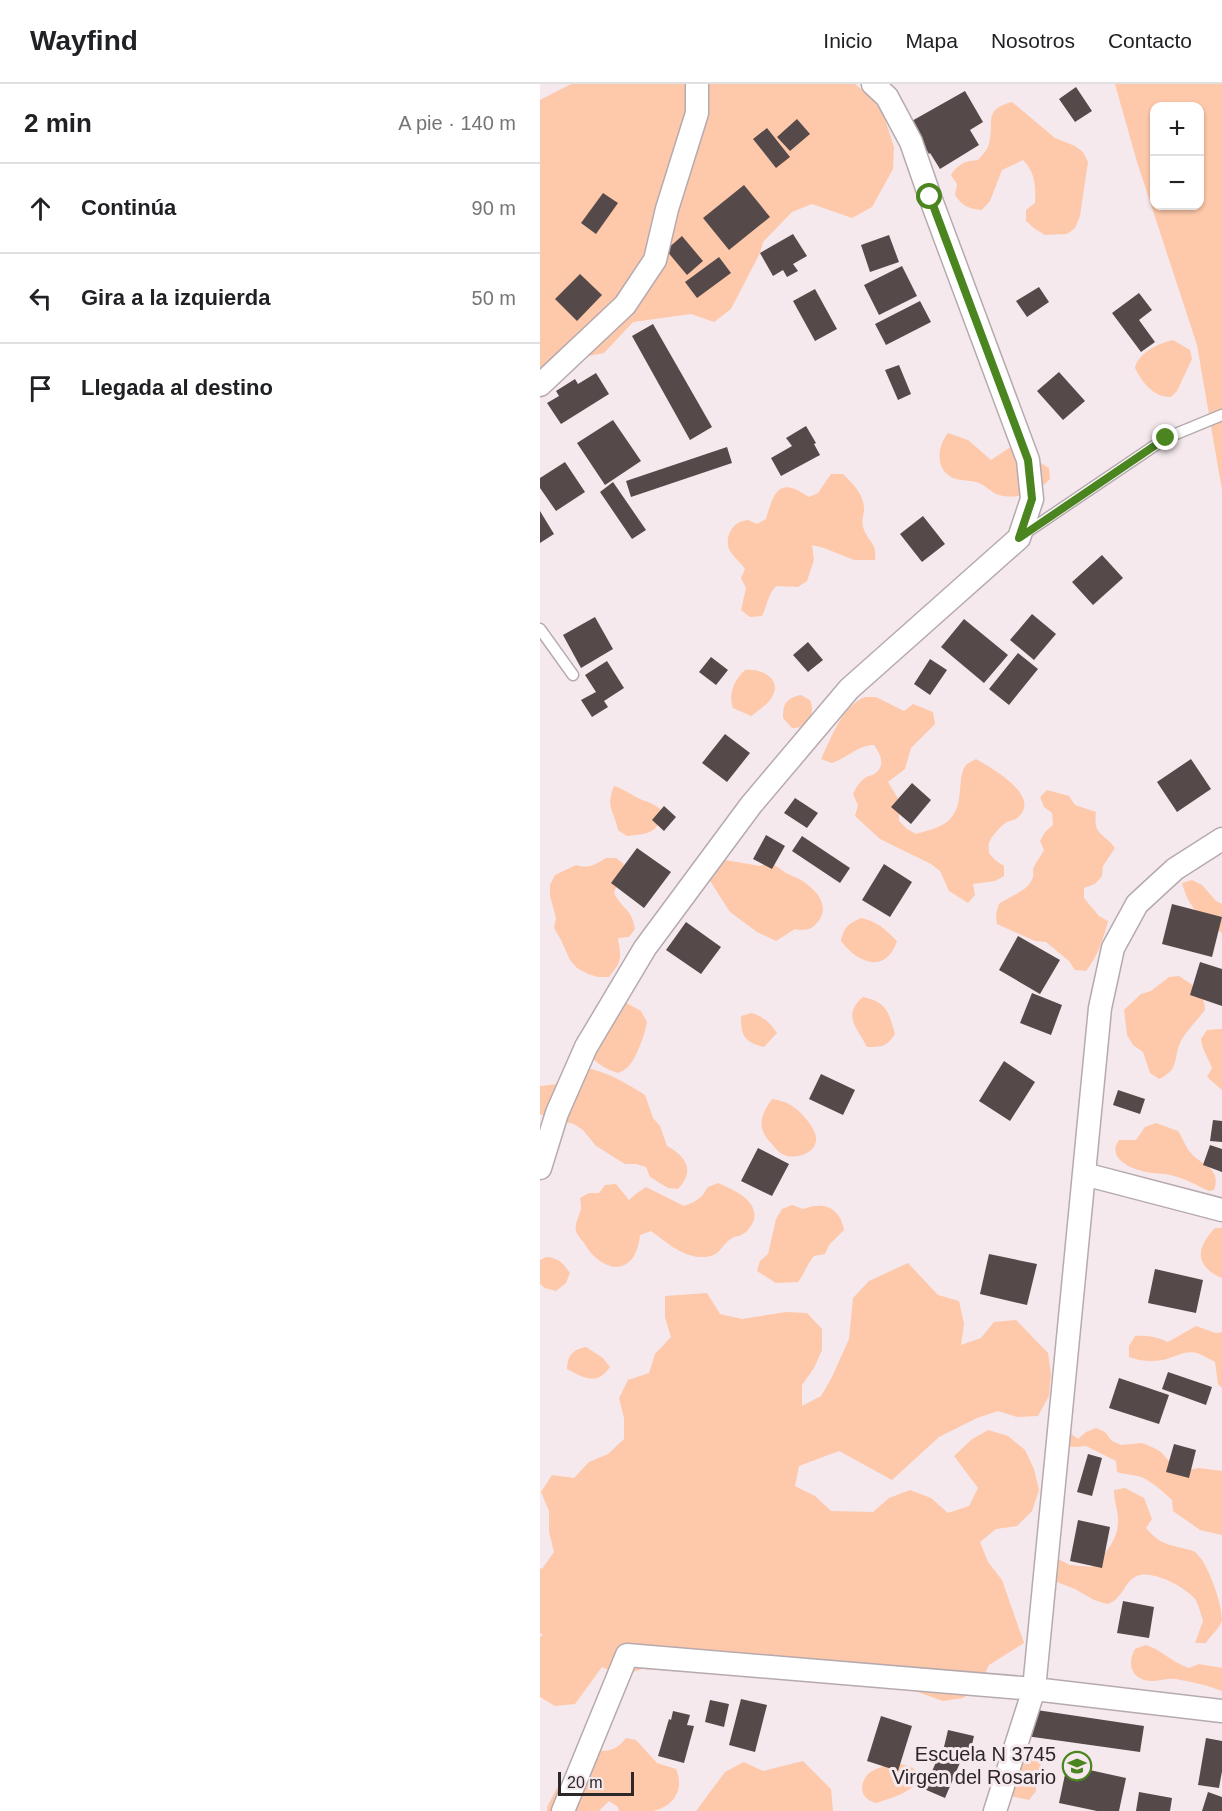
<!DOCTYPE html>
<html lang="es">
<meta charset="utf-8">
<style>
:root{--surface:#fff;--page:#f2f2f2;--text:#202124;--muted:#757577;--line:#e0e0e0}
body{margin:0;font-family:Helvetica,sans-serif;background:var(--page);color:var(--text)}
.controls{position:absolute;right:18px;top:18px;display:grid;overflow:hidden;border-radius:12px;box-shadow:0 2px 4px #0004}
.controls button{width:54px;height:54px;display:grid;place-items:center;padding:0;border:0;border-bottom:2px solid var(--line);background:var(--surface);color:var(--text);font:30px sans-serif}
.scale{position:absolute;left:18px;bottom:15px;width:76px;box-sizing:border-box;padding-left:6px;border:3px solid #2c2829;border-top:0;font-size:16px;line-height:21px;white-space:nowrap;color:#2c2829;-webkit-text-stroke:4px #f5e9ed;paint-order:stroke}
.stop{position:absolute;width:18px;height:18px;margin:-14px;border:4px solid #4b8520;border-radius:50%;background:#fff}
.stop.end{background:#4b8520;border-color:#fff;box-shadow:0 2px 6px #0008}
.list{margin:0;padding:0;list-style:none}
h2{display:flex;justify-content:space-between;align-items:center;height:78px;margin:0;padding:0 24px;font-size:26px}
h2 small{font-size:20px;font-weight:400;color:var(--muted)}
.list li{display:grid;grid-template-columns:39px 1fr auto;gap:18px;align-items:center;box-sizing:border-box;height:90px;padding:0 24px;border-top:2px solid var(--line)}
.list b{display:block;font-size:22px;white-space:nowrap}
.list em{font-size:20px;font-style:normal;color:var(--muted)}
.icon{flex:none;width:33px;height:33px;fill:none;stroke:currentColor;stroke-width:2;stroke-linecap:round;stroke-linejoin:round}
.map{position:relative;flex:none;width:682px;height:1727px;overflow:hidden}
header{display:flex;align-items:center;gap:36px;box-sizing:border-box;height:84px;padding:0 30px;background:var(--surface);border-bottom:2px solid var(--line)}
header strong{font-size:28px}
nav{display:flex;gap:33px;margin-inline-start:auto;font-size:21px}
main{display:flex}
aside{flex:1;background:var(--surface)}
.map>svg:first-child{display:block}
.green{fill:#fec8aa;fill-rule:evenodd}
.building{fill:#554a49}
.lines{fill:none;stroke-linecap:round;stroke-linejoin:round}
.service-casing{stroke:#b6aaae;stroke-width:13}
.minor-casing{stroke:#b6aaae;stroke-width:25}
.service{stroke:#fff;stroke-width:10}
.minor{stroke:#fff;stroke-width:22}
.route{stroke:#4b8520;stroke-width:8}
.labels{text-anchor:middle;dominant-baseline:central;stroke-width:6;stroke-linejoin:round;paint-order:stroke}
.poi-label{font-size:20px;fill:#2c2829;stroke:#f5e9ed;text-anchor:end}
</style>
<header>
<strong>Wayfind</strong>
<nav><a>Inicio</a><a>Mapa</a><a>Nosotros</a><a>Contacto</a></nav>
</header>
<main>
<aside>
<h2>2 min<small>A pie · 140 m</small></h2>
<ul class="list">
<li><svg class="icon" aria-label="ahead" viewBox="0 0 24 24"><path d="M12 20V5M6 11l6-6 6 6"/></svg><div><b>Continúa</b></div><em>90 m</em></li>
<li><svg class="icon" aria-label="left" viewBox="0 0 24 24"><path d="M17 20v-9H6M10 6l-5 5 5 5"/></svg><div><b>Gira a la izquierda</b></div><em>50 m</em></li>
<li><svg class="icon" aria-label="arrive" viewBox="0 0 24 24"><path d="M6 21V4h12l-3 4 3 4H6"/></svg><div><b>Llegada al destino</b></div></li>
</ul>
</aside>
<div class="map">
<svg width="682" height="1727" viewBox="0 0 682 1727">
<rect width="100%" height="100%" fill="#f5e9ed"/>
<!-- green -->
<path class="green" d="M 31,0 L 315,0 L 340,20 L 354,63 L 353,85 L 332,123 L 312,134 L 272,120 L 252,128 L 223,158 L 220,169 L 191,225 L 174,238 L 151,230 L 93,238 L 64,269 L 23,277 L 0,288 L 0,16 Z
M 575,0 L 682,0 L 682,406 L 657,261 L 597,78 ZM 614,22 L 660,22 L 660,122 L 614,122 Z
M 472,18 L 515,54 L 535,62 L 543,68 L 548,78 L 540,132 L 535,144 L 527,150 L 505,151 L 495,145 L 486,137 L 486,126 L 495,119 C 496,102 495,88 483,76 L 462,86 L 450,117 L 442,126 C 429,125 422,122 415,111 L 417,100 L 411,91 C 418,80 424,77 438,76 C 442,71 447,67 449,60 C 455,38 442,26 472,18 Z
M 633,256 L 650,266 L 652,275 L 637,307 L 631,313 C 614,314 602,298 595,284 C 598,269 619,259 633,256 Z
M 408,349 L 428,356 L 451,376 L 469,364 L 481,367 L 509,384 L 510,395 C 497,409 477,416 459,411 C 452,409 446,402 439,399 C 432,396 423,397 416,395 C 395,388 396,364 408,349 Z
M 291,390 L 303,390 C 313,400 325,411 324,427 C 323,434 321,438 324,446 C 330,460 337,459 335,476 L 314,476 L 284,464 L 272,461 L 274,476 L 267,497 L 258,503 L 236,502 C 227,512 228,520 222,532 L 210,533 L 201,526 L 206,504 L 201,494 L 205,485 C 201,479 196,475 192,470 C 184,461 188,445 198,439 C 201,437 204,437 208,436 L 217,440 L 226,435 C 234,407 239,392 269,413 L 278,409 Z
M 205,586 C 220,584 243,594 232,613 C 228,620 218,627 211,632 L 193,624 C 188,610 194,596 205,586 Z
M 261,611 L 270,616 C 276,630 268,645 252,644 L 243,634 C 243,620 246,614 261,611 Z
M 325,613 L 336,613 L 364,627 L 373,620 L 393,628 L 395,640 L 371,664 L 365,685 L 348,698 L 359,716 L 359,737 L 367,745 L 376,750 C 386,747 399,744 407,738 C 427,722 415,691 427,680 C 430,678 433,677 436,675 C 451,684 505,713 476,735 C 474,736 469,737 467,738 C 461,741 451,753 449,759 C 448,762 449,765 449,769 L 455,776 L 464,782 L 464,792 L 455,797 L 433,800 L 435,811 L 428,819 L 409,807 L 400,787 L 391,780 L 340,755 L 315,732 L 318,721 L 313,710 C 316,704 319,698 325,694 C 329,691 329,693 334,690 C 346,683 341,670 334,661 C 316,662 309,673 292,679 L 281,675 C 292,653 301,623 325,613 Z
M 74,702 C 85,705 92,712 102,716 C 109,718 114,720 120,725 L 122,735 C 113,751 104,750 87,752 L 78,746 C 74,725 65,725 74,702 Z
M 507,706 L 529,712 L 535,721 L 556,728 C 553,752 563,748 575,764 L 563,782 L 562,792 L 555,800 L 544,804 L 544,814 L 559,832 L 568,837 C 563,856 558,872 546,887 L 535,886 L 529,877 L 506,858 L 495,857 L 457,840 L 456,830 L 459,820 C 470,812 489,807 493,793 C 494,789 492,786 494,783 C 496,778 501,772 504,766 L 500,757 L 505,748 L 513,741 L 512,729 L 504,723 L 500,713 Z
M 66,774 L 76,774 L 84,780 L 74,809 C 82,825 92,825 95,845 L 89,853 L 78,854 C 81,874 83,876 69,893 L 58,893 L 48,890 L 37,884 L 30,876 L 21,856 L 14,844 L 16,834 L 10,812 L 10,801 L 15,791 L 36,781 C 49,785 54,781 66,774 Z
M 174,774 L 220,782 L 230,779 C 237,782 240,785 246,789 C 250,791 255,793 259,795 C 275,804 293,822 276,840 C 271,846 263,847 255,845 L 236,857 L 217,848 L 190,828 L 165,789 Z
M 652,796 L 662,801 L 676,817 L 682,820 L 682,849 C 662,833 649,826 642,799 Z
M 321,834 C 337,837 346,846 357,857 C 346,890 318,880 301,857 C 303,844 309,839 321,834 Z
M 639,892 C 654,902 664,906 665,926 C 658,935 650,943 644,952 C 631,970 643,984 619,995 L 610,989 L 603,968 L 593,961 L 587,951 L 584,926 L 601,910 L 611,907 L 629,893 Z
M 323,913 C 347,918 349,929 355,950 C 347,963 341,963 327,963 C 318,944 301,932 323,913 Z
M 83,917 L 101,927 L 107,938 C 105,950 96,976 87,984 C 84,986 81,988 78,989 C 66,985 58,981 50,971 Z
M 212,929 C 224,933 230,939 237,949 L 224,963 C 204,958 201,952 201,932 Z
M 682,945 L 682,1006 L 667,993 L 672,984 C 668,973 662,966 661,955 L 667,946 Z
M 45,984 C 67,987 87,1000 105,1011 L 113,1034 L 120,1042 L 127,1062 C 147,1073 155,1087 138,1105 L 128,1104 L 110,1093 L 106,1083 L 96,1080 L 85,1080 L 56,1062 L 43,1046 L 34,1040 L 12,1035 L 0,1030 L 0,1002 L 18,1000 Z
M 232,1015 C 248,1017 257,1024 267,1036 C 271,1042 277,1049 276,1057 C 274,1071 253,1076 242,1070 C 237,1067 233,1061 229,1057 C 216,1042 222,1029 232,1015 Z
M 616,1039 L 638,1047 C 643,1054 645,1062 650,1068 C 661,1082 682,1083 674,1106 L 669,1107 C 658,1102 646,1095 634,1092 C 625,1089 615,1090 606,1088 C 591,1085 566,1074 579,1056 L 596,1056 L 605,1043 Z
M 178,1099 C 193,1106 218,1115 214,1136 C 212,1141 208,1147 203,1150 C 200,1152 197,1152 194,1153 C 179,1161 182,1174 160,1173 C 141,1172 125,1157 111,1147 L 100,1151 C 96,1193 63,1191 44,1159 C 42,1156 37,1151 36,1147 C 34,1139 40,1132 41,1124 C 41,1121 41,1118 40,1114 L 49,1109 L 59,1109 L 65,1101 L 76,1100 L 89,1116 L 97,1109 L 106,1103 L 144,1122 L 154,1118 L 162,1112 L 168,1103 Z
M 252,1121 L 263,1125 C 283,1117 300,1123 304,1146 L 289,1161 L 285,1170 L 274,1172 C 267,1180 265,1189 258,1198 L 236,1199 L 217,1187 L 220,1177 L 228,1170 L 236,1135 L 242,1125 Z
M 675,1144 L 682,1144 L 682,1194 C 654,1182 656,1164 675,1144 Z
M 6,1173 C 19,1174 23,1179 30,1189 L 26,1199 L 16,1207 L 5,1204 L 0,1200 L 0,1176 Z
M 368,1179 L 398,1211 L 419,1217 L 424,1240 L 421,1261 L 441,1254 L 454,1238 L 476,1236 L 508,1269 L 511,1290 L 509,1312 L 498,1332 L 477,1333 L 458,1327 L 437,1334 L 399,1353 L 352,1396 L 299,1367 L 259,1382 L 255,1402 L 275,1412 L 291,1427 L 333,1428 L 349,1414 L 370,1406 L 391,1414 L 408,1429 L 429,1422 L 438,1404 L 414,1372 L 431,1356 L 448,1346 L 468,1352 L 485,1366 L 494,1385 L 499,1406 L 492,1427 L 477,1442 L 456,1445 L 440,1458 L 448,1478 L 462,1496 L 484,1559 L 449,1581 L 439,1602 L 423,1614 L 403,1617 L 363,1603 L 206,1572 L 145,1588 L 102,1585 L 82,1592 L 62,1583 L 35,1620 L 15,1622 L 0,1613 L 0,1553 L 3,1551 L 0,1549 L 0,1484 L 2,1485 L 14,1468 L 9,1448 L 9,1427 L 1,1408 L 12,1391 L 34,1394 L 49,1378 L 68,1370 L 84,1355 L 84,1334 L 79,1314 L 88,1296 L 109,1289 L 115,1270 L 131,1253 L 125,1233 L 125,1212 L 167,1209 L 180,1230 L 202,1235 L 246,1228 L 267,1229 L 282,1245 L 282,1266 L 274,1284 L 262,1301 L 262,1322 L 281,1312 L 292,1293 L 309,1255 L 313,1214 L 329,1197 Z
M 656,1242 L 676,1249 L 682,1248 L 682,1304 L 678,1300 L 675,1278 C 669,1275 663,1271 657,1269 C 645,1266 635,1273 623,1276 C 611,1278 600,1277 589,1273 L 589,1262 L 595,1252 C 608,1251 617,1253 628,1258 Z
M 46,1263 L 63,1274 L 70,1283 C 57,1302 44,1294 27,1285 C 28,1271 32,1266 46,1263 Z
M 556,1344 L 565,1348 L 572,1357 L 581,1361 L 602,1359 L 612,1363 L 621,1368 L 628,1376 L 648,1386 L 659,1384 L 682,1387 L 682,1451 L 660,1446 L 633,1427 L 632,1416 C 625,1409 610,1396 601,1393 C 592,1390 586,1391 577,1388 L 576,1377 L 546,1362 L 535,1363 L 524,1362 L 530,1349 L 538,1355 L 546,1348 Z
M 585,1404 L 604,1414 L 612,1435 L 606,1444 C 618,1458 625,1460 642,1464 C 646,1465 652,1466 655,1468 C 668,1478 682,1520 682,1536 C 680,1544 670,1552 666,1559 L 655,1559 L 663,1537 C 661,1531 659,1521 655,1515 C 645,1503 612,1485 597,1492 C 586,1496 584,1509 575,1516 C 573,1518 570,1519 567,1520 L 554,1516 L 535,1505 L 514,1497 L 512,1472 L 530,1481 L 552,1483 C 564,1471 577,1458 578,1439 C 579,1429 574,1418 574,1406 Z
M 606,1561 C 622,1566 631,1578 649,1584 L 659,1580 L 682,1584 L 682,1607 C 667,1601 652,1598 636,1595 C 628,1594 621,1597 613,1597 C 592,1597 586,1581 595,1565 Z
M 86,1654 L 96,1656 L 117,1679 L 136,1685 C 145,1706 133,1723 113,1727 C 102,1727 90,1727 79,1727 L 78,1723 L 69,1717 L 59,1727 L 7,1727 L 7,1723 L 17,1704 L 27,1700 L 60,1667 C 72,1667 78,1664 86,1654 Z
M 484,1666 L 495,1668 L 502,1676 L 496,1696 L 496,1707 L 489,1716 L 470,1712 Z
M 263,1677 L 291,1705 L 293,1727 L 156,1727 L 185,1688 L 204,1678 L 223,1687 Z
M 355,1679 C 364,1681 373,1681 378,1690 C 377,1709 352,1713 337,1719 C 322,1716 317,1703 328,1690 C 333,1685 347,1681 355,1679 Z"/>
<!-- building -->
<path class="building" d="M 536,3 L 552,27 L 535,38 L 519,15 Z
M 425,7 L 443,38 L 430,46 L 439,61 L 400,85 L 390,69 L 389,70 L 370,38 Z
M 257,35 L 270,50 L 250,67 L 237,53 Z
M 227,44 L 250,73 L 236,84 L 213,55 Z
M 204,101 L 230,133 L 189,166 L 163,134 Z
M 63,109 L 78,119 L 56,150 L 41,139 Z
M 253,150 L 267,172 L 253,180 L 258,187 L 247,193 L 243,186 L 233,192 L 220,169 Z
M 349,151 L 359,178 L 330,188 L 321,161 Z
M 142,152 L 163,177 L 147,191 L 126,166 Z
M 179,173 L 191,189 L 157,214 L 145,198 Z
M 362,182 L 377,212 L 339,231 L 324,201 Z
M 40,190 L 62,211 L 37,237 L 15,215 Z
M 499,203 L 509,218 L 487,233 L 476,217 Z
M 275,205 L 297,245 L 275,257 L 253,217 Z
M 599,209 L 612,226 L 599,236 L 615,258 L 601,268 L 572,229 Z
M 380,217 L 391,238 L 346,261 L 335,240 Z
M 113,240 L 172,343 L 150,356 L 92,252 Z
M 359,281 L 371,310 L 358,316 L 345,286 Z
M 519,288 L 545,317 L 523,336 L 497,307 Z
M 56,289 L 69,310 L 21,340 L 7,319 L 19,312 L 16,307 L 35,295 L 38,300 Z
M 73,336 L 101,377 L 65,401 L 37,359 Z
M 266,342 L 276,359 L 274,360 L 280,371 L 241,392 L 231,374 L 252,362 L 246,354 Z
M 187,363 L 192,379 L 91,413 L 86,397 Z
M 25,378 L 45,408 L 16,427 L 0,404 L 0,394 Z
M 73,398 L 106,446 L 92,455 L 60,408 Z
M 0,427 L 14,450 L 0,459 Z
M 383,432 L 405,460 L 382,478 L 360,450 Z
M 562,471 L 583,494 L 553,521 L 532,498 Z
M 492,530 L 516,550 L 494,576 L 470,556 Z
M 55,533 L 73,565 L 41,584 L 23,551 Z
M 424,535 L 468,571 L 444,599 L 401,563 Z
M 268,558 L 283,576 L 268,588 L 253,571 Z
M 478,569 L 498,585 L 469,621 L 449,605 Z
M 171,573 L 188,586 L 176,601 L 159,588 Z
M 390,575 L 407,586 L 390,611 L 374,600 Z
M 67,577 L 84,604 L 64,617 L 68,623 L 52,633 L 41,616 L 56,608 L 45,591 Z
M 185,650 L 210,669 L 187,698 L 162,679 Z
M 651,675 L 671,705 L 637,728 L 617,698 Z
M 372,699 L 391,716 L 371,740 L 351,723 Z
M 255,714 L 278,729 L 267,744 L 244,729 Z
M 124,722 L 136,733 L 124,747 L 112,736 Z
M 226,751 L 245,762 L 232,785 L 213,775 Z
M 262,752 L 310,784 L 300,799 L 252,767 Z
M 97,764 L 131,788 L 104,824 L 71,799 Z
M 344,780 L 372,798 L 350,833 L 322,816 Z
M 632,820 L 682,833 L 672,873 L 622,860 Z
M 146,838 L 181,863 L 161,890 L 126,866 Z
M 478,852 L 520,876 L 500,910 L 459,886 Z
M 660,878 L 682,885 L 682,922 L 650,911 Z
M 492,909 L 522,921 L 511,951 L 480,939 Z
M 464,977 L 495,998 L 470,1037 L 439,1017 Z
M 281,990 L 315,1006 L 303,1031 L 269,1015 Z
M 578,1006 L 605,1015 L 600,1030 L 573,1021 Z
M 673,1036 L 682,1037 L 682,1058 L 670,1057 Z
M 670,1061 L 682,1065 L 682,1088 L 663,1081 Z
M 218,1064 L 249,1080 L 232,1112 L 201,1097 Z
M 449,1170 L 497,1180 L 487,1221 L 440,1210 Z
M 615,1185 L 663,1196 L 656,1229 L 608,1219 Z
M 628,1288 L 672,1303 L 666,1321 L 622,1305 Z
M 579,1294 L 629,1311 L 619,1340 L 569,1324 Z
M 634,1360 L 656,1366 L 649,1394 L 626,1388 Z
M 548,1370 L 562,1374 L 552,1412 L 537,1408 Z
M 538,1436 L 570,1443 L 562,1484 L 530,1477 Z
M 583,1517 L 614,1523 L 609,1554 L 577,1549 Z
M 201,1615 L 227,1621 L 215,1668 L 189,1661 Z
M 170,1616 L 189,1620 L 184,1643 L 165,1638 Z
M 490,1625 L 604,1642 L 600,1668 L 486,1652 Z
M 133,1627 L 150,1631 L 147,1641 L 154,1642 L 144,1679 L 118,1672 L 129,1635 L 131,1636 Z
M 341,1632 L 372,1642 L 358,1687 L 327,1677 Z
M 408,1646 L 434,1652 L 430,1669 L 404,1663 Z
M 666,1654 L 682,1657 L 682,1687 L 679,1704 L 658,1701 Z
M 402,1665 L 422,1674 L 405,1714 L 384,1705 Z
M 527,1681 L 586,1694 L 579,1727 L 557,1727 L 519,1719 Z
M 599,1708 L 632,1714 L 630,1727 L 596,1727 Z
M 668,1708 L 682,1713 L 682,1727 L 662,1727 Z"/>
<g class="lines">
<!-- service casing -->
<g class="service-casing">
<path id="service" d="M 484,450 L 626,354 L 682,331
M 0,545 L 33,591"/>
</g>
<!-- minor casing -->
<g class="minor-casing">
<path id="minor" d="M 0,301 L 85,221 L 115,176 L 127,125 L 157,29 L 157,0
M 0,1084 L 17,1029 L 46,963 L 105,864 L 211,721 L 309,605 L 479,454 L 492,415 L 488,376 L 390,113 L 371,58 L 347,13 L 333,0
M 544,1090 L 682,1126
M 23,1727 L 87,1571 L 494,1605 L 682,1627
M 455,1727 L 494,1605 L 560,924 L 573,864 L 597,820 L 635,785 L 682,755"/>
</g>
<!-- service -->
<use href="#service" class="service"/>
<!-- minor -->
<use href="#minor" class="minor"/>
</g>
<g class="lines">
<!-- route -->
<path class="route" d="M 390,113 L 488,376 L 492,415 L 479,454 L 626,354"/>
</g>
<!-- icons -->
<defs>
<g id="school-ring" transform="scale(1.5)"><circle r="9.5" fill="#f5e9ed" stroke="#4b8520" stroke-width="1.5"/><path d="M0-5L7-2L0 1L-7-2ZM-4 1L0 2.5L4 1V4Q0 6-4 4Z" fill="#4b8520"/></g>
</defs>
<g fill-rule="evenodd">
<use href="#school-ring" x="537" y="1682"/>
</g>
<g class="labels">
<!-- poi labels -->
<g class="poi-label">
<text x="516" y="1670">Escuela N 3745<tspan x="516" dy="23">Virgen del Rosario</tspan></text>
</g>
</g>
</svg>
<div class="controls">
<button>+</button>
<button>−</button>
</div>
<div class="scale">20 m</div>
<div class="stop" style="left:390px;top:113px"></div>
<div class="stop end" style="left:626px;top:354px"></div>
</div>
</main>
